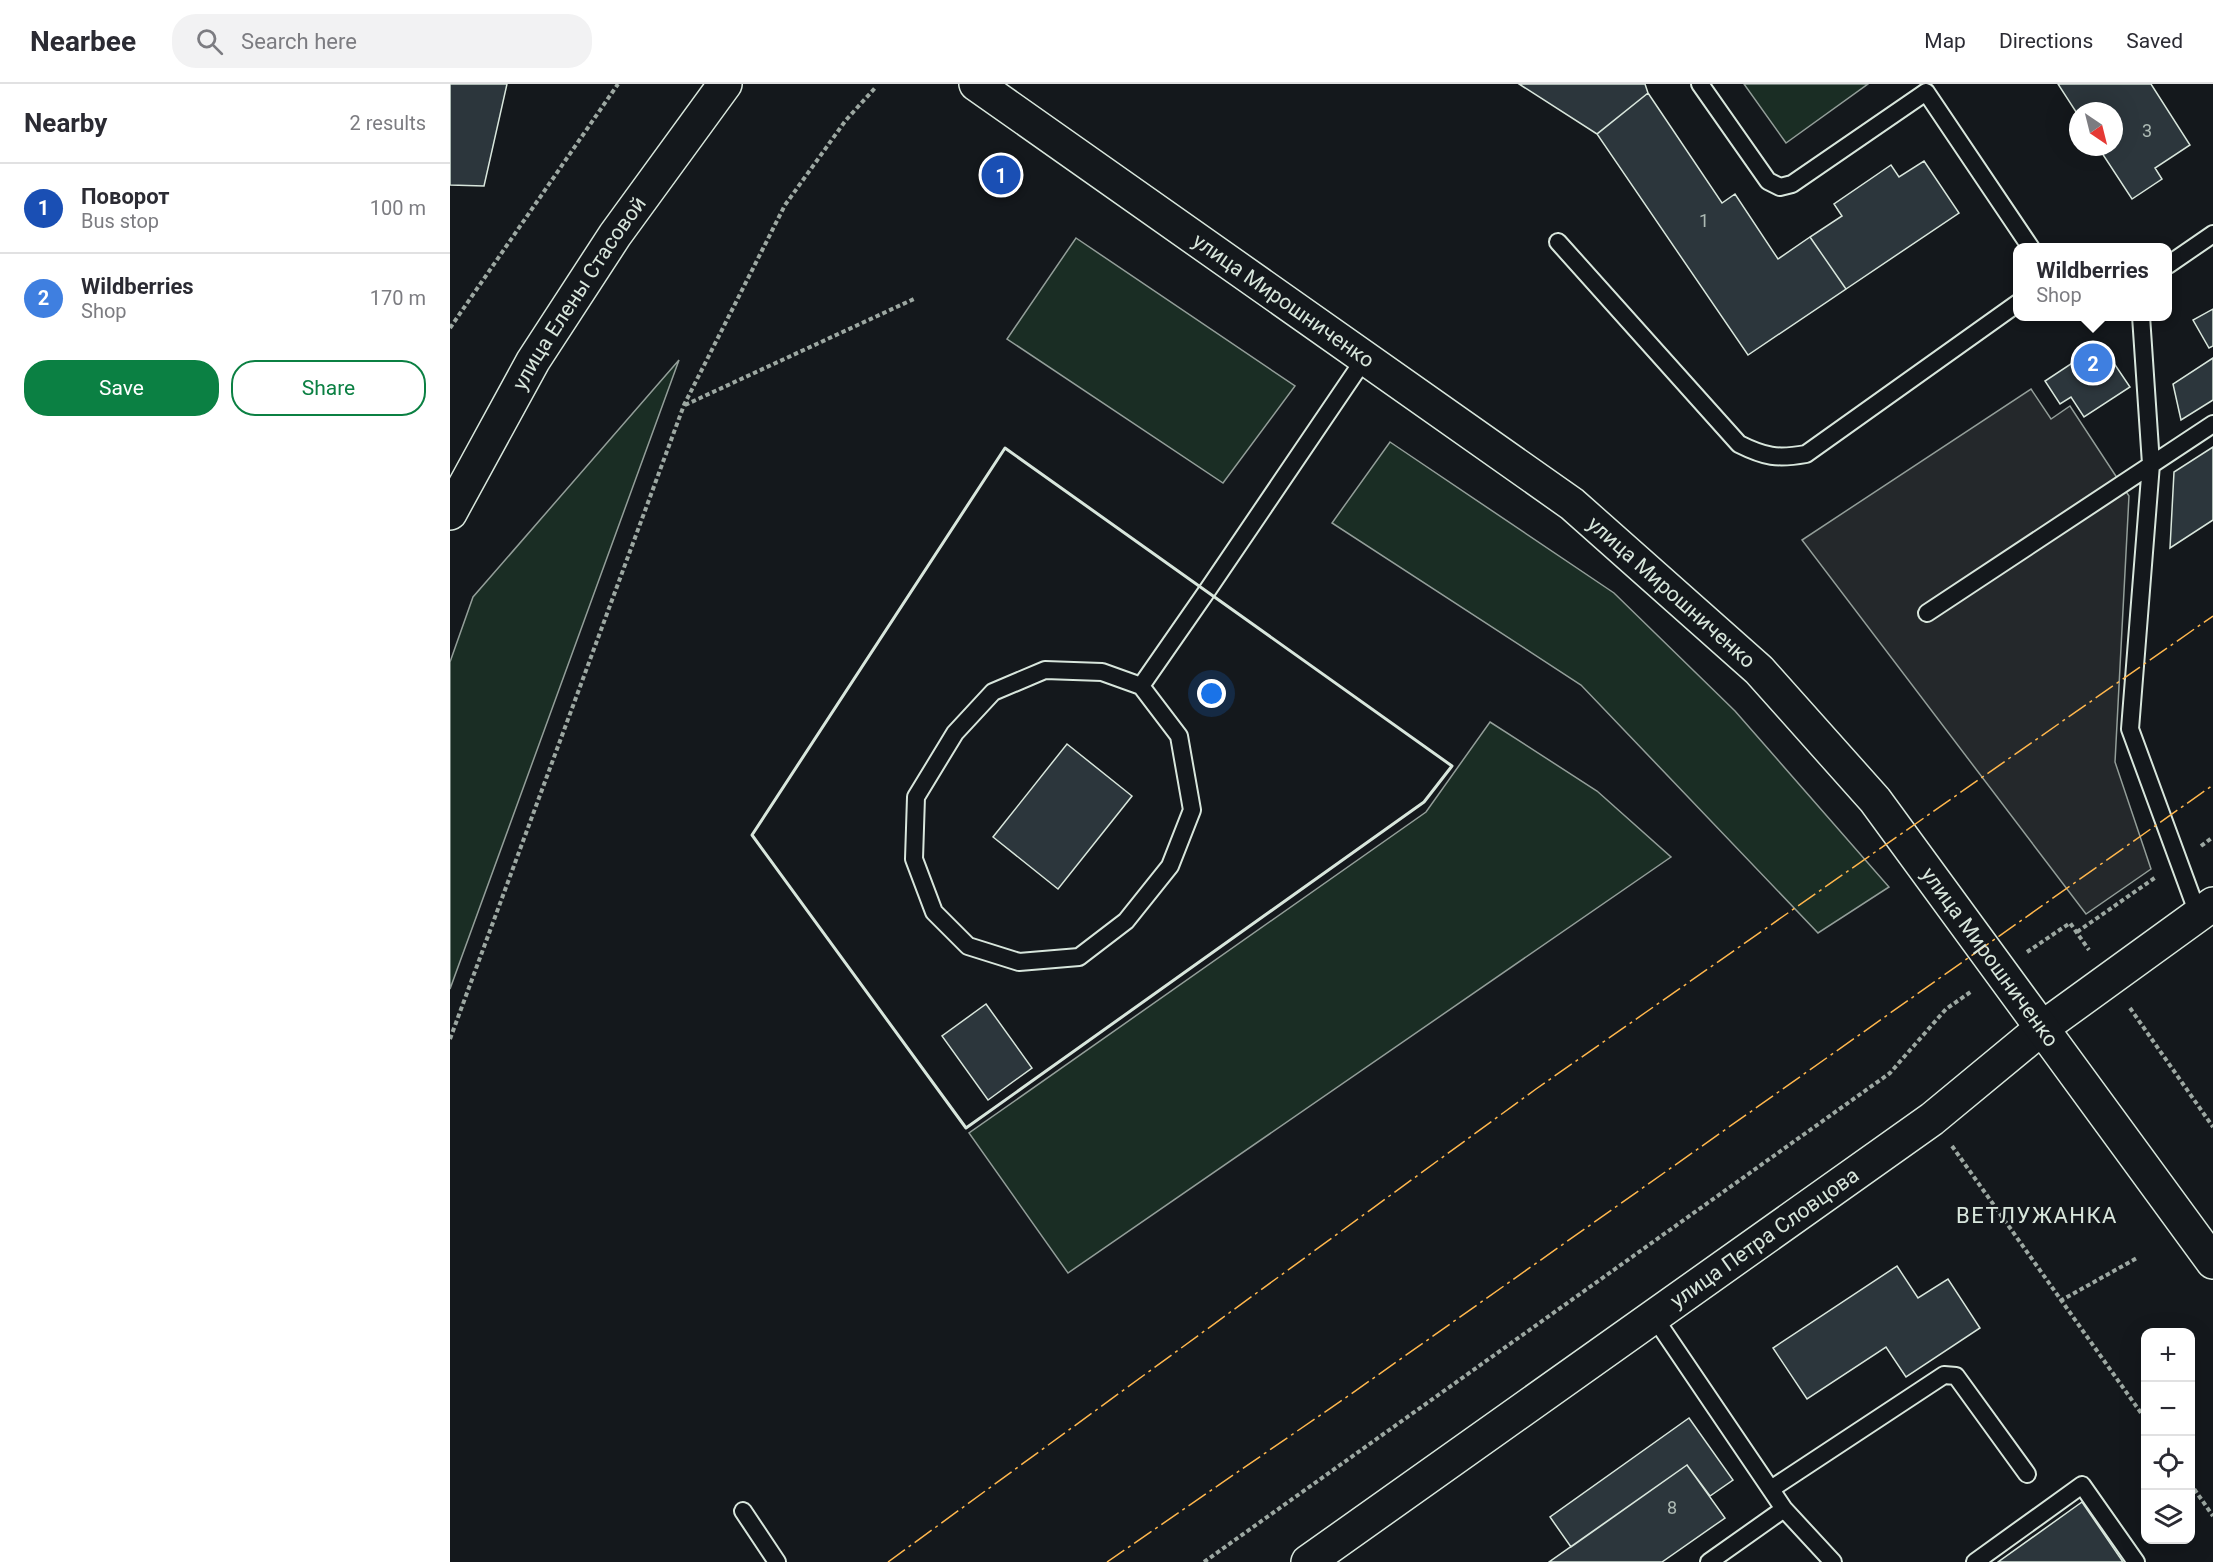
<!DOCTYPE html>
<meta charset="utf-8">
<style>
:root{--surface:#fff;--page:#f2f2f3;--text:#2b2b33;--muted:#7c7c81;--line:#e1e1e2;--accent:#0b8043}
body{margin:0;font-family:Roboto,sans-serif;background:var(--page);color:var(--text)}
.controls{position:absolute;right:18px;bottom:18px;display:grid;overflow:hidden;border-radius:12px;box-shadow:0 6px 24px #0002}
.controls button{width:54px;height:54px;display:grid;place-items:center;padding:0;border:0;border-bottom:2px solid var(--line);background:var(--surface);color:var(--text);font:30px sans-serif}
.compass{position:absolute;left:1619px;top:18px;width:54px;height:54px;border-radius:50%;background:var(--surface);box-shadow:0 6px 24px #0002;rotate:145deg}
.you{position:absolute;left:762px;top:610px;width:21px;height:21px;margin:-15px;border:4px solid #fff;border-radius:50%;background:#1a73e8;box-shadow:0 0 0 9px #1a73e833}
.badge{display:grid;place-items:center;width:39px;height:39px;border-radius:50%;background:var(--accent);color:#fff;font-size:20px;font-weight:700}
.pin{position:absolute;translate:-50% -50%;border:3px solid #fff;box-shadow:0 2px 6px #0006}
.popup{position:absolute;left:1563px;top:159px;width:159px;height:78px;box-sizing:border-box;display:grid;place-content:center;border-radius:12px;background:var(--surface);filter:drop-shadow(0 2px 4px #0005);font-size:20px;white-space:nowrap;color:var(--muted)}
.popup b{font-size:22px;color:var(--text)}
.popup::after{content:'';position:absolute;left:50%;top:100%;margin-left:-12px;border:12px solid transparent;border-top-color:var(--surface)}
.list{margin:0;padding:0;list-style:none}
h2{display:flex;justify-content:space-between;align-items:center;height:78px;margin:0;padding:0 24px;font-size:26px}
h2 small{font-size:20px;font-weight:400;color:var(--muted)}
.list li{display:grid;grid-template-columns:39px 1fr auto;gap:18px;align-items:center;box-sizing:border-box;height:90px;padding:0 24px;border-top:2px solid var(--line)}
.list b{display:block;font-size:22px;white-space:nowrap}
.list p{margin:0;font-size:20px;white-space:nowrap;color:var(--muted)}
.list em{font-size:20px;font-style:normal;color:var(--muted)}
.actions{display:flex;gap:12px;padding:18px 24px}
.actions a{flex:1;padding:14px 0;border:2px solid var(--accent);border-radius:24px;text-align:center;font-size:21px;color:var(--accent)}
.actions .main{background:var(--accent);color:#fff}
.icon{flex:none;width:33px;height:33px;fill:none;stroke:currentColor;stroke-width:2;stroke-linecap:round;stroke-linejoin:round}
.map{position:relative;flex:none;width:1763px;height:1478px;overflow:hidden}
header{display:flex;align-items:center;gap:36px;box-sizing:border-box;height:84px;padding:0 30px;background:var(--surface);border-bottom:2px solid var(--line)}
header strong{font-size:28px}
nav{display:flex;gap:33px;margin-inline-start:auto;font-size:21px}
.search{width:420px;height:54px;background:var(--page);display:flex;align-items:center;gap:15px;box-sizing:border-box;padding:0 21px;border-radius:24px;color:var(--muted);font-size:22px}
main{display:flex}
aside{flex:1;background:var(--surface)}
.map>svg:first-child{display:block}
.green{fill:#1a2d24;stroke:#939e99;stroke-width:1.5}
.parking{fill:#24282b;stroke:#939e99;stroke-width:1.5}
.building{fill:#2c363c;stroke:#d8e6dc;stroke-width:1.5}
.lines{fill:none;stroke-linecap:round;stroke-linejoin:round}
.lane-casing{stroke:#d8e6dc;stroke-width:20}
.street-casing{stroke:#d8e6dc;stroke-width:36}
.secondary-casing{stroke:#d8e6dc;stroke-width:36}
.path{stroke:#9da8a2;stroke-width:4;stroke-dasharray:4.5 3;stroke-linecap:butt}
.lane{stroke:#14181c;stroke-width:16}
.street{stroke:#14181c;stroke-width:33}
.secondary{stroke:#14181c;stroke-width:33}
.wall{stroke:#d8e6dc;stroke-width:3}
.power{stroke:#ffb74d;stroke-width:1.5;stroke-dasharray:21 4.5 3 4.5;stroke-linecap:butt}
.labels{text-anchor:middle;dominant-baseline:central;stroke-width:4.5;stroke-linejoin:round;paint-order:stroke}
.number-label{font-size:18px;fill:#adbab4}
.street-label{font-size:21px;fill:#d8e6dc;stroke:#14181c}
.neighbourhood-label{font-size:22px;letter-spacing:1.5px;fill:#d8e6dc;stroke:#14181c}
</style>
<header>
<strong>Nearbee</strong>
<div class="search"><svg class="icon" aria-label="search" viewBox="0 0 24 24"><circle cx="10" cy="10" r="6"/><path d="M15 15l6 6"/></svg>Search here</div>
<nav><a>Map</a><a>Directions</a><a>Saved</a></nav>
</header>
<main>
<aside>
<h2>Nearby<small>2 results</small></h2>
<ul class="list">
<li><span class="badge" style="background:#1a4fb4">1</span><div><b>Поворот</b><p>Bus stop</p></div><em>100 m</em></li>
<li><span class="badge" style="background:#3f7fe0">2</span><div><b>Wildberries</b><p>Shop</p></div><em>170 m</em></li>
</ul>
<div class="actions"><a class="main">Save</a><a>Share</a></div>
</aside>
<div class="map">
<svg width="1763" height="1478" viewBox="0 0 1763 1478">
<rect width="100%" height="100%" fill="#14181c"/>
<!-- green -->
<path class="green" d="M 1294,0 L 1418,0 L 1336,59 Z
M 626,154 L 845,302 L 773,399 L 557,255 Z
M 229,276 L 0,905 L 0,578 L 23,513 Z
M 940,358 L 1164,509 L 1285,627 L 1439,803 L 1368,849 L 1131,601 L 882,439 Z
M 1040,638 L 1147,707 L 1221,773 L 618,1189 L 519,1049 L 976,728 Z"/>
<!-- parking -->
<path class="parking" d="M 1581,305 L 1601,335 L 1620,322 L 1679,412 L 1665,678 L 1701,785 L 1636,830 L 1352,456 Z"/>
<!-- building -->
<path class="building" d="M 0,0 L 57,0 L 34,102 L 0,101 Z
M 1069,0 L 1195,0 L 1198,9 L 1147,50 Z
M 1608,0 L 1701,0 L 1740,61 L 1705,84 L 1712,95 L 1682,115 L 1648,63 L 1664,63 L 1664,27 L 1628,27 L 1628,31 Z
M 1198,9 L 1272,119 L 1285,110 L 1328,175 L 1360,153 L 1396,205 L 1298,271 L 1147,50 Z
M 1474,77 L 1509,129 L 1396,205 L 1360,153 L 1392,132 L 1384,120 L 1441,81 L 1449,93 Z
M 1763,225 L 1763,262 L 1759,264 L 1743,236 Z
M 1651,260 L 1680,303 L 1634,333 L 1621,313 L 1610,320 L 1595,297 Z
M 1763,274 L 1763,316 L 1731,336 L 1723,300 Z
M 1763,363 L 1763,436 L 1720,464 L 1724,388 Z
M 617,660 L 682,712 L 608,805 L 543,753 Z
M 536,920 L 582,984 L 538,1016 L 492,952 Z
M 1447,1182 L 1468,1214 L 1498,1195 L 1530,1244 L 1456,1293 L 1436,1263 L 1357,1315 L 1323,1264 Z
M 1239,1334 L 1283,1396 L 1260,1412 L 1237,1381 L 1121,1463 L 1100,1433 Z
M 1237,1381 L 1275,1434 L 1212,1478 L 1099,1478 Z
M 1632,1418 L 1673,1478 L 1548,1478 Z"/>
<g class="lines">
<!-- lane casing -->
<g class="lane-casing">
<path id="lane" d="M 1250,0 L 1318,97 L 1330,103 L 1342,100 L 1476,8 L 1581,164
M 1108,158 L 1289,360 C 1315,373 1327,375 1356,370 L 1568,219
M 1718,181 L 1763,150
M 1691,232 L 1701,380 L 1680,645 L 1748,830
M 1477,529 L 1763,340
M 691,602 L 652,588 L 595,586 L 543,608 L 505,649 L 466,713 L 464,775 L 484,828 L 518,862 L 569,878 L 629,873 L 676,837 L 720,782 L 742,726 L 729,652 L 691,602 L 757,507 L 915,274
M 1204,1233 L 1334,1425 L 1383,1478
M 1321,1405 L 1494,1291 L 1506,1292 L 1577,1390
M 293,1427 L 327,1478
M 1259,1478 L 1334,1425
M 1525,1478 L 1632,1401 L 1686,1478"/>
</g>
<!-- street casing -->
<g class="street-casing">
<g id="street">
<path id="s1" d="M 858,1478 L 1482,1035 L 1592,944 L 1763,820"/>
</g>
</g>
<!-- secondary casing -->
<g class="secondary-casing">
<g id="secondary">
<path id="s2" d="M 526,0 L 1122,420 L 1309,586 L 1425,716 L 1763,1178"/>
<path id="s3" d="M 0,429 L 83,277 L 165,151 L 275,0"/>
</g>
</g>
<!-- path -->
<path class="path" d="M 0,244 L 168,0
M 235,321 L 466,214
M 1751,762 L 1763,753
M 1627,848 L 1706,793
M 1577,868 L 1620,839 L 1639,866
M 1680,924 L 1763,1043
M 0,955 L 234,321 L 335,121 L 396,36 L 425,4
M 1502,1062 L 1696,1336
M 1610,1217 L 1687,1174
M 1740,1399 L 1763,1432
M 754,1478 L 1440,989 L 1496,925 L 1522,907"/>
<!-- lane -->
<use href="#lane" class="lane"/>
<!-- street -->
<use href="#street" class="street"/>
<!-- secondary -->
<use href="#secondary" class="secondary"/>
<!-- wall -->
<path class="wall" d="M 555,364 L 1002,682 L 974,718 L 516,1044 L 302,751 Z"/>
<!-- power -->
<path class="power" d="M 438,1478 L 1086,1005 L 1763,532
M 657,1478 L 901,1310 L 1763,701"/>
</g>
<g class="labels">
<!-- number labels -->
<g class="number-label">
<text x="1697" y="46">3</text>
<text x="1254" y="136">1</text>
<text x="1222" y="1423">8</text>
</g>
<!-- street labels -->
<g class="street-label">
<text stroke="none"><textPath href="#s3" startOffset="255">улица Елены Стасовой</textPath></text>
<text stroke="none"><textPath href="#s2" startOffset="376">улица Мирошниченко</textPath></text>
<text stroke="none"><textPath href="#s2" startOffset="862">улица Мирошниченко</textPath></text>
<text stroke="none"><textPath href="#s2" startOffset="1348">улица Мирошниченко</textPath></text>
<text stroke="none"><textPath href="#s1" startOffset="560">улица Петра Словцова</textPath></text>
</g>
<!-- neighbourhood labels -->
<g class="neighbourhood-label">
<text x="1587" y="1131">ВЕТЛУЖАНКА</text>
</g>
</g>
</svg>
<div class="controls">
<button>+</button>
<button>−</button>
<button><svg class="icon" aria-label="locate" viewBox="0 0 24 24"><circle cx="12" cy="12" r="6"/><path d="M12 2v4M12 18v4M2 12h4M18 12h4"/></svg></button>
<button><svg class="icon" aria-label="layers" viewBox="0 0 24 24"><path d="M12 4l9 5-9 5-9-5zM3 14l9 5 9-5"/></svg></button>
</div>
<svg class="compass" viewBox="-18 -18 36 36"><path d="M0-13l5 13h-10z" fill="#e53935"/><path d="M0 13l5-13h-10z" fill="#7c7c81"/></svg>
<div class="you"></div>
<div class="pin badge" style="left:551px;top:91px;background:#1a4fb4">1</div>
<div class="pin badge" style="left:1643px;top:279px;background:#3f7fe0">2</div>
<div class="popup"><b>Wildberries</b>Shop</div>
</div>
</main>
